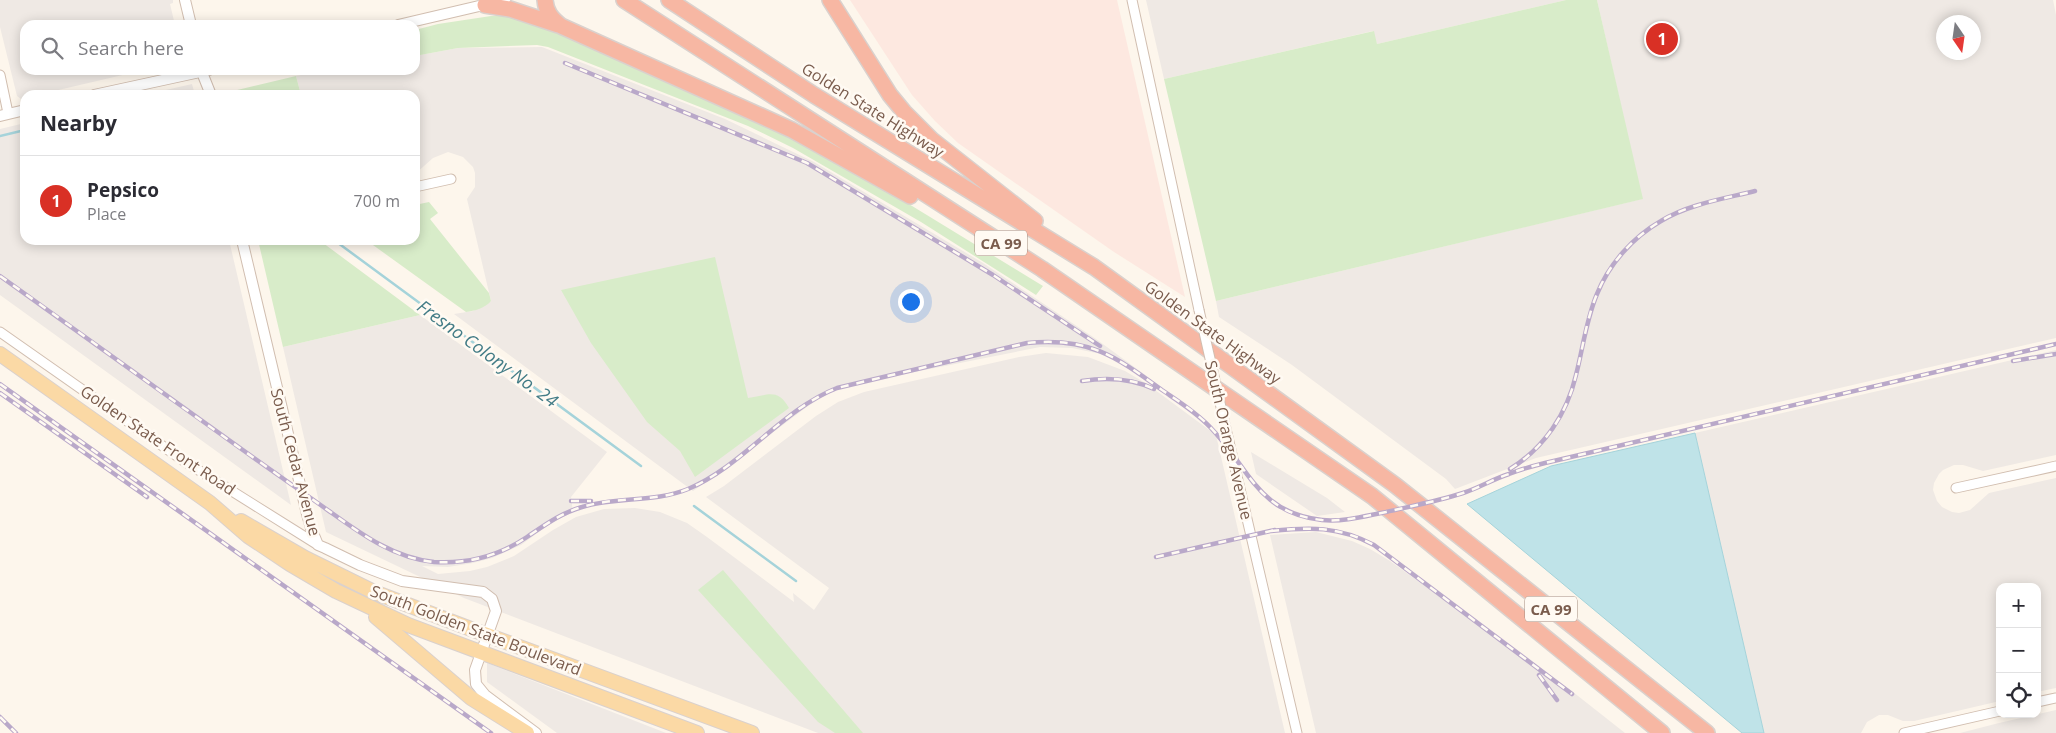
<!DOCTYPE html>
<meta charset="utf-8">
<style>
:root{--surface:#fff;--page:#f7f7f7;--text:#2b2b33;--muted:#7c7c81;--line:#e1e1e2;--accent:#d93025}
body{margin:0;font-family:"Open Sans",sans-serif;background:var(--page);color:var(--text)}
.controls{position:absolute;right:15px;bottom:15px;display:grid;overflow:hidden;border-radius:10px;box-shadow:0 2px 12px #0003}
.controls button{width:45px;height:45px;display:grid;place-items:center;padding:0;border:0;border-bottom:1px solid var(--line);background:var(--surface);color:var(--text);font:25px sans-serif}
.compass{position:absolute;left:1936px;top:15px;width:45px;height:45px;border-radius:50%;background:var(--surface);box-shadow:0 2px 12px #0003;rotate:167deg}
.you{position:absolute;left:910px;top:301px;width:18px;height:18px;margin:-12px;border:4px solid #fff;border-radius:50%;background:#1a73e8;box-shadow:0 0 0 8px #1a73e833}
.badge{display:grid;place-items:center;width:32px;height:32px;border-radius:50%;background:var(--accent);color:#fff;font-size:16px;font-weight:700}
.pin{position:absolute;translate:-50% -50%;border:2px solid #fff;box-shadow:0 1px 5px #0006}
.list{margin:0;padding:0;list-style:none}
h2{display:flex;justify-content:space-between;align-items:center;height:65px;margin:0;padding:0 20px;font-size:21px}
h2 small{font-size:16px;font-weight:400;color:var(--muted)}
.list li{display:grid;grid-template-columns:32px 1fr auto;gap:15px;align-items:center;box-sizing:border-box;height:90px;padding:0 20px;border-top:1px solid var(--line)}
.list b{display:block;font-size:19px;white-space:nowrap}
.list p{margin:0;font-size:16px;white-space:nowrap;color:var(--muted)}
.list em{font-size:16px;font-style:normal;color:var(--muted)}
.icon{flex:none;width:28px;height:28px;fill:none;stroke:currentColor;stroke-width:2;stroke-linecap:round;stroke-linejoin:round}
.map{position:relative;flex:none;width:2056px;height:733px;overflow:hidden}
.search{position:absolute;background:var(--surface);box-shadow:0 2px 12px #0003;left:20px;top:20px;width:400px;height:55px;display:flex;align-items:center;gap:12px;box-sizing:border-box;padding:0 18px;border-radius:15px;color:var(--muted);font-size:19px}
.panel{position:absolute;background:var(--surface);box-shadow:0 2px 12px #0003;left:20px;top:90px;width:400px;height:155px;border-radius:15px}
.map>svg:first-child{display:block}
.commercial{fill:#fde8e0}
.industrial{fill:#efe9e4;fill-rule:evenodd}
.green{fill:#d8ecc9}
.water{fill:#bfe3e8;stroke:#a5d3da}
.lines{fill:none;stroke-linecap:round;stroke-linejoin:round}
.stream{stroke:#a5d3da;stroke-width:2.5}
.minor-casing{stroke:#d1beb0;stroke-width:11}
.tertiary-casing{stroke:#d1beb0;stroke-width:12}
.primary-casing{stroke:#dad1cd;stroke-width:16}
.motorway-casing{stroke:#dad1cd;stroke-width:18}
.minor{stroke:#fff;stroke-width:9}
.tertiary{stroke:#fff;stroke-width:10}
.primary{stroke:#fbd9a5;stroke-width:14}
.motorway{stroke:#f7b7a3;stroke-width:15}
.rail-casing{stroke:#b9a8c9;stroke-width:4.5}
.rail{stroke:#fffaf3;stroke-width:2.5;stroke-dasharray:8;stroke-linecap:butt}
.minor-bridge-casing{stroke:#d1beb0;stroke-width:11;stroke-linecap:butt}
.minor-bridge{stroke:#fff;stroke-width:9}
.labels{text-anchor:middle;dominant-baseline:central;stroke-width:5;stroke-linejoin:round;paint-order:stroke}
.shield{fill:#fffaf3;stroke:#a28b7f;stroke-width:1}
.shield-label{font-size:15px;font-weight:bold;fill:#7a5c4d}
.street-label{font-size:16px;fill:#7a5c4d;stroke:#fffaf3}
.water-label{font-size:18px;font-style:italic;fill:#437c86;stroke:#fffaf3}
</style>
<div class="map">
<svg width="2056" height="733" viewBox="0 0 2056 733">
<rect width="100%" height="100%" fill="#fdf6ec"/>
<!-- commercial -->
<path class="commercial" d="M 850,0 L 1117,0 L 1185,297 L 1114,252 L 958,143 L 935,121 L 912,95 Z"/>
<!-- industrial -->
<path class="industrial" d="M 0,0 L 173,0 L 173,3 L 170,4 L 175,25 L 25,25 L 25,70 L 144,70 L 37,95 L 25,95 L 25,98 L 21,99 L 17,96 L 0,27 Z
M 1146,0 L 1566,0 L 1377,44 L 1373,31 L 1164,79 Z
M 1597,0 L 2053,0 L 2056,15 L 2056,338 L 1536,458 L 1455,489 L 1446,479 L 1292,365 L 1219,317 L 1216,301 L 1642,199 ZM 1944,22 L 1974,22 L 1974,52 L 1944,52 Z
M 542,47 L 725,119 L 814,162 L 983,263 L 1096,339 L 1148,377 L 1118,360 L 1101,354 L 1072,348 L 1040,347 L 859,383 L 834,390 L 808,406 L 715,476 L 693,491 L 454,314 L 473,311 L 491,301 L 467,199 L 475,187 L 475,173 L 473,167 L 463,157 L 448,152 L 433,158 L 415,174 L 415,95 L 301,95 L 296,76 L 325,70 L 415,70 L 415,56 L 458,48 Z
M 192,84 L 195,95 L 144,95 Z
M 25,123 L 25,240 L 229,240 L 291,505 L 0,295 L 0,129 Z
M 420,315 L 607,452 L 571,497 L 573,512 L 551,523 L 521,545 L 492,558 L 473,563 L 448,567 L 422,566 L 438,574 L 470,571 L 487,567 L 514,556 L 553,530 L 576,517 L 604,509 L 635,508 L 660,512 L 687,523 L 707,537 L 794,602 L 793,593 L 814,610 L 829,588 L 706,497 L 724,486 L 816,416 L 838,402 L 864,392 L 1019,357 L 1046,353 L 1088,357 L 1125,371 L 1147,384 L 1216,435 L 1285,733 L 818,733 L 464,598 L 326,532 L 283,347 Z
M 2056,350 L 2056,455 L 1983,471 L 1963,465 L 1954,465 L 1943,470 L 1939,474 L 1934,483 L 1933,490 L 1937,501 L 1942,507 L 1952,512 L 1959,513 L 1970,510 L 1989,493 L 2056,478 L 2056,688 L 2037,692 L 2037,587 L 2000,587 L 2000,701 L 1914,721 L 1903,721 L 1888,715 L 1879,715 L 1867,722 L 1861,733 L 1764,733 L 1695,433 Z
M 1251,452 L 1327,498 L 1345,512 L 1317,516 L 1256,474 Z
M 1316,532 L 1352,541 L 1370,549 L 1390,561 L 1573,692 L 1625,733 L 1316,733 L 1270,535 Z
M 487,663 L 666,733 L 557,733 L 487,682 Z
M 2056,710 L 2056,733 L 1960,733 L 1999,723 Z"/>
<!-- green -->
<path class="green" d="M 1566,0 L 1597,0 L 1643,199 L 1216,301 L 1164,79 L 1374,31 L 1377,44 Z
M 491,16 L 507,16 L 544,27 L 752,116 L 881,187 L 1043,286 L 1036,295 L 921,222 L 793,148 L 748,126 L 548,47 L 537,45 L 458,48 L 415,56 L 415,30 L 438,24 Z
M 296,76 L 301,95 L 231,95 L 233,91 Z
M 429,202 L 438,213 L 430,219 L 489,293 L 491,301 C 485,308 475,311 466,312 L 366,240 L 415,240 L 415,205 Z
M 258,240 L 319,240 L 420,315 L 283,347 Z
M 715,257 L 748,398 C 767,396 777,387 789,408 L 695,477 L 680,451 L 647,422 L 591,343 L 561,290 Z
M 723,570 L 863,733 L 835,733 L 818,722 L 698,590 Z"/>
<!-- water -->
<path class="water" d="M 1695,433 L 1764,733 L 1742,733 L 1467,504 L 1551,466 Z"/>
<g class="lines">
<!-- stream -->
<path class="stream" d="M 174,95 L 176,95
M 0,136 L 25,130
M 334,240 L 641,466
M 694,506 L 796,581"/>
<!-- minor casing -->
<g class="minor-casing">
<path id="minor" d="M 1132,0 L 1199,310
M 0,75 L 8,113
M 415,187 L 451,179
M 0,332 L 184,461 L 318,545
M 1223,416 L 1297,733
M 1956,488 L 2056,466
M 2037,702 L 2056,698
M 1904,733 L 2000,711"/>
</g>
<!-- tertiary casing -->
<g class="tertiary-casing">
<path id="tertiary" d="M 185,0 L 191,25
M 398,25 L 505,0
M 201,70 L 211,95
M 94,95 L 209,70
M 0,116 L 25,110
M 242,240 L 307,514 L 311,528 L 318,545 L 325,548 L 360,565 L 402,581 L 483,592 L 492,599 L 496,611 L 475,670 L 476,684 L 485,695 L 536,733"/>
</g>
<!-- primary casing -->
<g class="primary-casing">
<path id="primary" d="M 0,354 L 210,503 L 248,536 L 290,564 L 336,591 L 408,625 L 697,733
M 241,521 L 305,558 L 374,592 L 471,629 L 752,733
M 376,617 L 471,698 L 527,733"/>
</g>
<!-- motorway casing -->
<g class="motorway-casing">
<path id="motorway" d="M 545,0 C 546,12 551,18 561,26 L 792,130 L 910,196
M 624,0 L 1042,269 L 1372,496 L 1662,733
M 669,0 L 814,95 L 1094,267 L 1395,485 L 1707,733
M 830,0 L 890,95 L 904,112 L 932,140 L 1035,221
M 485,5 L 510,9 L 558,25"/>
</g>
<!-- minor -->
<use href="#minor" class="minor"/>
<!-- tertiary -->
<use href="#tertiary" class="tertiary"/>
<!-- primary -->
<use href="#primary" class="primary"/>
<!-- motorway -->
<use href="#motorway" class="motorway"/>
<!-- rail casing -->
<g class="rail-casing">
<path id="rail" d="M 565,63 L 807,163 L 993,275 L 1100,346
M 0,276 C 85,336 169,398 254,458 C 277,474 299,490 322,506 C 356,530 391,558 434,562 C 468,564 499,556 527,537 C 545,525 561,513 582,507 C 617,496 654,503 688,489 C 743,466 781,410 837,388 L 1027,343 C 1088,337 1114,355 1162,390 C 1178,401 1196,412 1210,427 C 1249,467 1257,513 1322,520 C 1344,522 1365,516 1386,512 C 1412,506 1438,501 1463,493 C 1479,488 1493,479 1509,474 C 1521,469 1533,466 1545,463 L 2056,344
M 2013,361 L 2056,354
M 1082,381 C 1107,377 1131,378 1154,389
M 0,384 L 491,733
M 0,393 L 147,497
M 1510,469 C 1544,448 1567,414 1576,375 C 1583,348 1586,320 1597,294 C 1609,264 1633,237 1661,221 C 1689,204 1723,199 1755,191
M 571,501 L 591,501
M 1271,531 C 1310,527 1338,526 1374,545 L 1572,694
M 1156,557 L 1275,530
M 1539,675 L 1557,700
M 0,717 L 16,733"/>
</g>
<!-- rail -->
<use href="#rail" class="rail"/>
<!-- minor-bridge casing -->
<g class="minor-bridge-casing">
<path id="minor-bridge" d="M 1199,310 L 1223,416"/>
</g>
<!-- minor-bridge -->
<use href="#minor-bridge" class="minor-bridge"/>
</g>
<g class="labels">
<!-- shield labels -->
<g class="shield">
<rect x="975" y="230.5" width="52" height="25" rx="4"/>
<rect x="1525" y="596.5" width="52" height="25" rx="4"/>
</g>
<g class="shield-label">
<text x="1001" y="243">CA 99</text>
<text x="1551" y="609">CA 99</text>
</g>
<!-- street labels -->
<g class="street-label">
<text transform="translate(873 110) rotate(32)">Golden State Highway</text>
<text transform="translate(1213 332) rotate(36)">Golden State Highway</text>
<text transform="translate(158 440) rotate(34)">Golden State Front Road</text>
<text transform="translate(1229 440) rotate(77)">South Orange Avenue</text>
<text transform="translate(296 462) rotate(75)">South Cedar Avenue</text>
<text transform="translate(476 630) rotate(21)">South Golden State Boulevard</text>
</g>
<!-- water labels -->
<g class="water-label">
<text transform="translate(488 353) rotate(36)">Fresno Colony No. 24</text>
</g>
</g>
</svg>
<div class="controls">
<button>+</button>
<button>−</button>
<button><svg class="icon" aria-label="locate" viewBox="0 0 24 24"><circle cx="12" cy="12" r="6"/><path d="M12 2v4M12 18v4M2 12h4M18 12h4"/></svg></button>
</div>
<svg class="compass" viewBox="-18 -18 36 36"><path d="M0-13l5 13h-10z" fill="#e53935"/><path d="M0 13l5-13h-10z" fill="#7c7c81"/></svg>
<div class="you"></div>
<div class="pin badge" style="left:1662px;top:39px">1</div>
<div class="search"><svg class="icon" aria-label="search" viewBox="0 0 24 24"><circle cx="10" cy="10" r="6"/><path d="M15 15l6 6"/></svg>Search here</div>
<section class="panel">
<h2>Nearby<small></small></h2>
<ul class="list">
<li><span class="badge">1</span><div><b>Pepsico</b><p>Place</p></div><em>700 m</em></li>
</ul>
</section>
</div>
